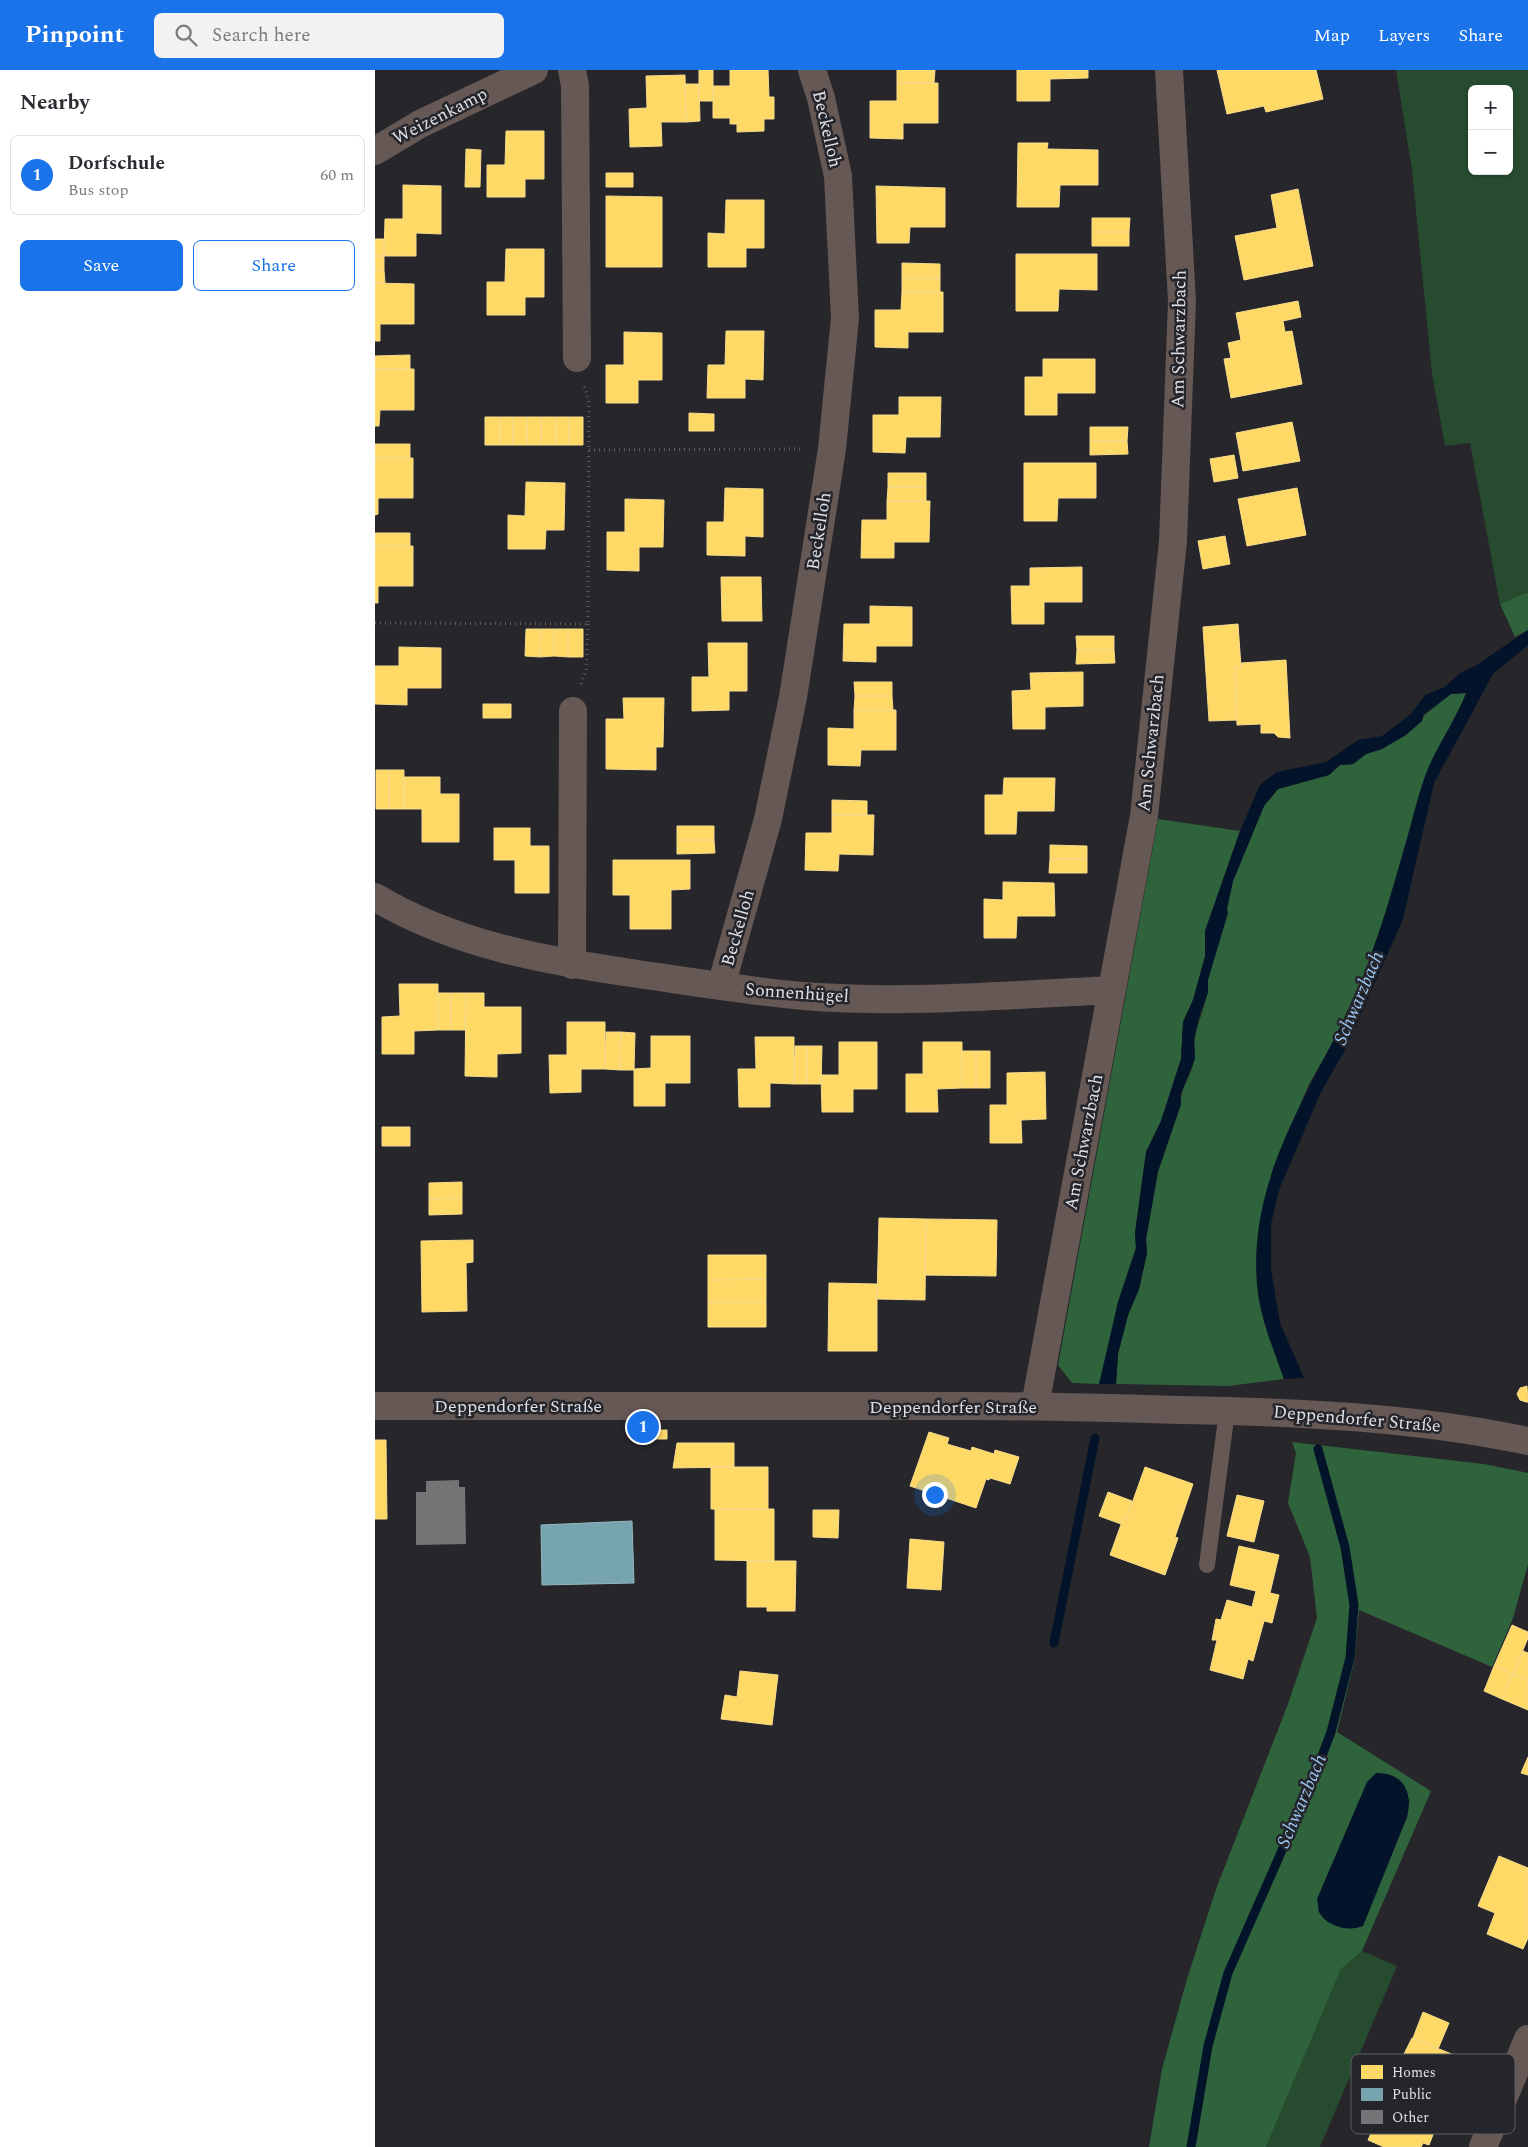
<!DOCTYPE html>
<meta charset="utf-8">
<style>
:root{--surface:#fff;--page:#f2f2f3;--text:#2b2b33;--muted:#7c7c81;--line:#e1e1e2;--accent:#1a73e8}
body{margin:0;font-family:Spectral,serif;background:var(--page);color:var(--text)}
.controls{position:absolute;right:15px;top:15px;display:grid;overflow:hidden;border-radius:8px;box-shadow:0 1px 4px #0004}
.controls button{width:45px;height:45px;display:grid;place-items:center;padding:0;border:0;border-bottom:1px solid var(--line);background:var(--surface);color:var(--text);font:25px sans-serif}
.you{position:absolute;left:559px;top:1424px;width:18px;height:18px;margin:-12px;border:4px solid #fff;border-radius:50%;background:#1a73e8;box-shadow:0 0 0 8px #1a73e833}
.badge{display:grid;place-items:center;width:32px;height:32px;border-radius:50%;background:var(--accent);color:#fff;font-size:16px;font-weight:700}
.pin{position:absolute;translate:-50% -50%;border:2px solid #fff;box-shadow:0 1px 5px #0006}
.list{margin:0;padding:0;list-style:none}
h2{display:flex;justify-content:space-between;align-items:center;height:65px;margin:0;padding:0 20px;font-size:21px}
h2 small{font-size:16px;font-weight:400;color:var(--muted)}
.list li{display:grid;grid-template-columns:32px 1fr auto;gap:15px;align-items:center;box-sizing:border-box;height:80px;margin:0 10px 10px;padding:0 10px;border:1px solid var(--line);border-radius:8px}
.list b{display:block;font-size:19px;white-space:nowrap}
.list p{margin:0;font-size:16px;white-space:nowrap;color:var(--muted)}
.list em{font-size:16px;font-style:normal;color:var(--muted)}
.actions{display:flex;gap:10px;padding:15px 20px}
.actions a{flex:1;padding:11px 0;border:1px solid var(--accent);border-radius:8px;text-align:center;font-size:18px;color:var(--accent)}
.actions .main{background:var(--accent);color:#fff}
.icon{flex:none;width:28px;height:28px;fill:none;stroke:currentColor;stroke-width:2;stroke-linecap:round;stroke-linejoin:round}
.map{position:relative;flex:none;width:1153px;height:2077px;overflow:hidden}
header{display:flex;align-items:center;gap:30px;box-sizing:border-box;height:70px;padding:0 25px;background:var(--accent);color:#fff}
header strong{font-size:24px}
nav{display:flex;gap:28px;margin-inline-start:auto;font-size:18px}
.search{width:350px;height:45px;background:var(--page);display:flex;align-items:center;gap:12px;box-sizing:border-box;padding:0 18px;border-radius:8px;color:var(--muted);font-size:19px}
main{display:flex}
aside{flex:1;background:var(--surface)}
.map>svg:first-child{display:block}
.green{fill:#274b2e;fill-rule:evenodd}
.forest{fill:#2f633b;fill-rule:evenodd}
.water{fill:#03142a}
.homes{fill:#ffd966;stroke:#f6db8c}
.public{fill:#76a5af;stroke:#96b7bf}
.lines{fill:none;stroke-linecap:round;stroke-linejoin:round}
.stream{stroke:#03142a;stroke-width:9}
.building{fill:#757578}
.path{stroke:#625a58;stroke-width:3;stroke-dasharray:1 4;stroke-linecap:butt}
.service{stroke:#665854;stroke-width:16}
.minor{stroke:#665854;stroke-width:28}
.tertiary{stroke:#665854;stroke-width:28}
.labels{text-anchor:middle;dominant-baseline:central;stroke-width:5;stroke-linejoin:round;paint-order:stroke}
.street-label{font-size:18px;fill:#e0e0e4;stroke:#25252c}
.water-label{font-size:19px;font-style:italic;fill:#9bc7f2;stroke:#25252c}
.key{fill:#25252c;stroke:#5d5d63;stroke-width:1}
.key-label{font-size:14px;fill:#e0e0e4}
</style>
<header>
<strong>Pinpoint</strong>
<div class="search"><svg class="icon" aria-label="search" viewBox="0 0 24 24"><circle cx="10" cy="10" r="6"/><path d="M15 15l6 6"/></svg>Search here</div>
<nav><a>Map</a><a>Layers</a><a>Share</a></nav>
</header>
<main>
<aside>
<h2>Nearby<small></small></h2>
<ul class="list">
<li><span class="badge">1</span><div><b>Dorfschule</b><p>Bus stop</p></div><em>60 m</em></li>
</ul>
<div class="actions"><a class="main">Save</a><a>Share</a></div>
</aside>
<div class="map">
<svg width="1153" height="2077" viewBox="0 0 1153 2077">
<rect width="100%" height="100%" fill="#26262b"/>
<!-- green -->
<path class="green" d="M 1021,0 L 1153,0 L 1153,522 L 1125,534 L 1095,373 L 1070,376 L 1057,304 L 1037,100 ZM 1097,19 L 1134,19 L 1134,101 L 1097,101 Z
M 987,1881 L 1022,1896 L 945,2077 L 891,2077 L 966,1899 Z"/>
<!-- forest -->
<path class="forest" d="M 1153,522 L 1153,560 L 1140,567 L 1125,534 Z
M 1092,623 L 1051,703 L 1010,845 L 989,904 L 957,974 L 934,1014 L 897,1101 L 889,1252 L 909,1309 L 853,1316 L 741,1314 L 743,1284 L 753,1245 L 764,1219 L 772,1183 L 771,1169 L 783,1102 L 806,1034 C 805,1018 817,1005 819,990 C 821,982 818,974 820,967 C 824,947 834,930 833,910 L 858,811 L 889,736 L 903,719 L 954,705 L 965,695 L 978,694 L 991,684 L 1007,679 L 1076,624 Z
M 783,749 L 865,761 L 830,861 L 830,886 L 818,930 L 808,952 L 806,989 L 786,1051 L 771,1082 L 760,1163 L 761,1178 L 743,1232 L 727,1306 L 724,1314 L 697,1313 L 683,1295 Z
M 917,1372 L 1109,1394 L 1153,1403 L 1153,1494 L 1138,1548 L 1117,1597 L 984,1540 L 979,1592 L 962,1662 L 1056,1721 L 987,1881 L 966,1899 L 891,2077 L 774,2077 L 787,1999 L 812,1909 L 841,1819 L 913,1634 L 942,1548 L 935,1487 L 913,1433 L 921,1383 ZM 1035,1728 L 1032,1747 L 988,1855 C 970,1863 958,1854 944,1842 Z"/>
<!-- water -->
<path class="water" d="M 1153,560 L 1153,575 L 1118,604 L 1059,713 L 1028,849 L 970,980 L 946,1022 L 904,1120 L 896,1154 L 896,1199 L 905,1253 L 929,1308 L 909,1309 C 898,1278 885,1248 882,1215 C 872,1096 949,1006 990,902 C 1007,857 1020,811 1033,765 C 1039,745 1043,724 1051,704 C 1061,676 1081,651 1091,623 L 1076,624 L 1049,644 L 1047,651 L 1031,665 L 1007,679 L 991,684 L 978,694 L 965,695 L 954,705 L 903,719 L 889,736 L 858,811 L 852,839 L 853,843 L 833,910 L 833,923 L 824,946 L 819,970 L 820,989 L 805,1025 L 806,1034 L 783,1101 L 771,1169 L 772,1183 L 764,1219 L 753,1245 L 743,1284 L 741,1314 L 724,1314 L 743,1232 L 761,1178 L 760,1163 L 771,1082 L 786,1051 L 806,989 L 808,952 L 818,930 L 830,887 L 830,861 L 865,761 L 885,715 L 902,702 L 951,692 L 983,670 L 1007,666 L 1036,644 L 1050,625 L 1070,617 L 1085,603 L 1102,595 Z
M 1001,1703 C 1029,1703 1038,1722 1032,1747 L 988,1856 C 974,1862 952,1857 944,1842 C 943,1839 943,1832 942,1829 L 992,1712 Z"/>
<!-- homes -->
<path class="homes" d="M 324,0 L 338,0 L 338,31 L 324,31 Z
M 355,0 L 393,0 L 394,27 L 399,27 L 399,49 L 389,49 L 389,61 L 362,62 L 362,54 L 355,54 L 355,48 L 338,48 L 338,16 L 355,16 Z
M 522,0 L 560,0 L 559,13 L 522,13 Z
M 642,0 L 713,0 L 713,8 L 675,9 L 675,31 L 642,31 Z
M 842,0 L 941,0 L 948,29 L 891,42 L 889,36 L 852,44 Z
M 310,5 L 311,52 L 286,52 L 287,76 L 255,77 L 254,39 L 272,38 L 271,6 Z
M 522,13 L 563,13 L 563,53 L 528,53 L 528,69 L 495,68 L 495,31 L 522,31 Z
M 310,14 L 324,14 L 325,51 L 311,52 Z
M 131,61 L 169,61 L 169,109 L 150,109 L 150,127 L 112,127 L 112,95 L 130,95 Z
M 643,73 L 673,73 L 672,79 L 723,80 L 723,115 L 685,115 L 684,137 L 642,137 Z
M 91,79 L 106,80 L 105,117 L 90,117 Z
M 231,103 L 258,103 L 258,117 L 231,117 Z
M 28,115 L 66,116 L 66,164 L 41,163 L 41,186 L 9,186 L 10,149 L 28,149 Z
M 501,116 L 570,118 L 570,157 L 535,157 L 534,173 L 502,173 Z
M 923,119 L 938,196 L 869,210 L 860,166 L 902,158 L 896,125 Z
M 231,126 L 287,127 L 287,197 L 231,197 Z
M 351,130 L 389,130 L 389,178 L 371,178 L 371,197 L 333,197 L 333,163 L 350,164 Z
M 717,148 L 755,148 L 754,162 L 717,162 Z
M 717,162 L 754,162 L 754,176 L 717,176 Z
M 0,169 L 9,169 L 9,186 L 0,186 Z
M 131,179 L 169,179 L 169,227 L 150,227 L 150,245 L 112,245 L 112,212 L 130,212 Z
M 641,184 L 722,184 L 722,220 L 684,219 L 683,241 L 641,241 Z
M 0,186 L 9,186 L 9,200 L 0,200 Z
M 527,193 L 565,194 L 565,208 L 527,208 Z
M 0,200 L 9,200 L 10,213 L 0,213 Z
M 527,208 L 565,208 L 565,222 L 527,222 Z
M 0,213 L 39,214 L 39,254 L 5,254 L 5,271 L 0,271 Z
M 527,222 L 568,222 L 568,262 L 533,262 L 533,278 L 500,277 L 500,240 L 526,240 Z
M 923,231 L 926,247 L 908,251 L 910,262 L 917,261 L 927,314 L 856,328 L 849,289 L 856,288 L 853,273 L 866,270 L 861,243 Z
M 351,261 L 389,261 L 388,310 L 370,309 L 370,328 L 332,328 L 333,295 L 350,295 Z
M 249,262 L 287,263 L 287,310 L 263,310 L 263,333 L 231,333 L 231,295 L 249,295 Z
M 35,285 L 35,300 L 0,299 L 0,286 Z
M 668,289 L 720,289 L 720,323 L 682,323 L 682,345 L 650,345 L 650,307 L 668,307 Z
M 0,299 L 39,299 L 39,340 L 5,340 L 4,356 L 0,356 Z
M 524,327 L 566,327 L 565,367 L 531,367 L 530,383 L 498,382 L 498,345 L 524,345 Z
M 314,343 L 339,344 L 339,361 L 314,361 Z
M 110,347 L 125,347 L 125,375 L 110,375 Z
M 125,347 L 138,347 L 138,375 L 125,375 Z
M 138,347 L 152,347 L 152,375 L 138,375 Z
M 152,347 L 166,347 L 166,375 L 152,375 Z
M 166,347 L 181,347 L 181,375 L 166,375 Z
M 181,347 L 194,347 L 194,375 L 181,375 Z
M 194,347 L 208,347 L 208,375 L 194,375 Z
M 917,352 L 925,391 L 868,401 L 861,363 Z
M 715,357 L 753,357 L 752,371 L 715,371 Z
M 715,371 L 752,371 L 753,384 L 715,385 Z
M 0,374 L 35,374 L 35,388 L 0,388 Z
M 859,385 L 863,408 L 839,412 L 835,389 Z
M 0,388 L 38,388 L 38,428 L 3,428 L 3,444 L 0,445 Z
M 649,393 L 721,393 L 721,428 L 683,428 L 682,451 L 649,451 Z
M 513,403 L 551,403 L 551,417 L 513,417 Z
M 151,412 L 190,413 L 189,460 L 171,460 L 170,479 L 133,479 L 133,445 L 150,446 Z
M 513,417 L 551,417 L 551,431 L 512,431 Z
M 350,418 L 388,419 L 388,467 L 370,466 L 370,486 L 332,485 L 332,452 L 349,452 Z
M 922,418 L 931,465 L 872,476 L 863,429 Z
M 250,429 L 289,430 L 288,477 L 264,477 L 264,501 L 232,500 L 232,462 L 250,462 Z
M 512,431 L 555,431 L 554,472 L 519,472 L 519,488 L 486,488 L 487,450 L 512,450 Z
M 0,463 L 35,463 L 35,476 L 0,476 Z
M 850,466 L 855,494 L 828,499 L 823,471 Z
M 0,476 L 38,476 L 38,516 L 3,516 L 3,533 L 0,533 Z
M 707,497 L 707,532 L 669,532 L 669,554 L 637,554 L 636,516 L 655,516 L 655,498 Z
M 346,507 L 386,507 L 387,551 L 347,551 Z
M 495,536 L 537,537 L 537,576 L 501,576 L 501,592 L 468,591 L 469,554 L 495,554 Z
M 863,554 L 866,597 L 860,598 L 862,650 L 834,651 L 828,557 Z
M 151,559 L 166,559 L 165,587 L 150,586 Z
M 166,559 L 179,559 L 179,586 L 165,587 Z
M 179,559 L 193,559 L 193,587 L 179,586 Z
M 193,559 L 208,559 L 208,587 L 193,587 Z
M 701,566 L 739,566 L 739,580 L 702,580 Z
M 333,573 L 372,573 L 372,621 L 354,621 L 354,640 L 317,641 L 317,607 L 334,607 Z
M 24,577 L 66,578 L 66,618 L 32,618 L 32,635 L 0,634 L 0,596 L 24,596 Z
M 702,580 L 739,580 L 740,593 L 701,594 Z
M 911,590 L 915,668 L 903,667 L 899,663 L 886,663 L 886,654 L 862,655 L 860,598 L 866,597 L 866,593 Z
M 708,602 L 708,636 L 670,637 L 670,659 L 638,659 L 637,621 L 656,620 L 655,603 Z
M 479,612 L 517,612 L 517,626 L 480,626 Z
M 480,626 L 517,626 L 518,640 L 479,640 Z
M 248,628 L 289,628 L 288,677 L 281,677 L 281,700 L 231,699 L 231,649 L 249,649 Z
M 108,634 L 136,634 L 136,648 L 108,648 Z
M 479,640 L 521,640 L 521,680 L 486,680 L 485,696 L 453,695 L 453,658 L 479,659 Z
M 1,700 L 14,700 L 14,739 L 1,739 Z
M 14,700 L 29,700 L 29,739 L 14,739 Z
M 29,707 L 65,707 L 65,724 L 84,724 L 84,772 L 47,772 L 47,739 L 29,739 Z
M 629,708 L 680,708 L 679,741 L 642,741 L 641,764 L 610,764 L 610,725 L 628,725 Z
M 457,730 L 492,731 L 492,745 L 457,745 Z
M 457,745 L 499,745 L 498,785 L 464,784 L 463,801 L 430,800 L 431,763 L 457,763 Z
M 302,756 L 339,756 L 339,770 L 302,770 Z
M 119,758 L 155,758 L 155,776 L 174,776 L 174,823 L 140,823 L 140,790 L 119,790 Z
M 302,770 L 339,770 L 340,783 L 302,784 Z
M 675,775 L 712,776 L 712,789 L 675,789 Z
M 675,789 L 712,789 L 712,803 L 674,803 Z
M 238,790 L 315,790 L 315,819 L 296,820 L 296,859 L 255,859 L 255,825 L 238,825 Z
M 628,812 L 679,813 L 680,846 L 642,846 L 641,868 L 609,868 L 609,829 L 628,830 Z
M 24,914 L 63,914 L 63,960 L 39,961 L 39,984 L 7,984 L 7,947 L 25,946 Z
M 63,923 L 76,923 L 76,960 L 63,960 Z
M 76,923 L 91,923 L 90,960 L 76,960 Z
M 91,923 L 109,923 L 109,937 L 146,937 L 146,983 L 122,984 L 122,1007 L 90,1006 Z
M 192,952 L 230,952 L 230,999 L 206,999 L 206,1022 L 175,1023 L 174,985 L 192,985 Z
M 231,962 L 246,962 L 245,1000 L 230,999 Z
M 246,962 L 260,963 L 259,1000 L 245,1000 Z
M 276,966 L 315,966 L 315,1013 L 290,1013 L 290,1036 L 259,1036 L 259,999 L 276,998 Z
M 380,967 L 419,967 L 419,1014 L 395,1013 L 395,1037 L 364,1037 L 363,999 L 381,999 Z
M 464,972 L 502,972 L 502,1019 L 478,1019 L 478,1042 L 447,1042 L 446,1005 L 464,1005 Z
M 548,972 L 587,972 L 587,1018 L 562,1019 L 563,1042 L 531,1042 L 531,1004 L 548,1004 Z
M 420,976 L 432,976 L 432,1014 L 419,1014 Z
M 432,976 L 447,976 L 446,1014 L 432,1014 Z
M 587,981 L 601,981 L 601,1018 L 587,1018 Z
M 601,981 L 615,981 L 615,1018 L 601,1018 Z
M 670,1002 L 671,1049 L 646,1050 L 647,1073 L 615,1073 L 615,1035 L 632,1035 L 632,1003 Z
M 7,1057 L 35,1057 L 35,1076 L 7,1076 Z
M 87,1112 L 87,1128 L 54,1129 L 54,1113 Z
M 87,1128 L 87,1144 L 54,1145 L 54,1129 Z
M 504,1148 L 551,1149 L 550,1230 L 502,1229 Z
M 551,1149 L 622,1150 L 621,1206 L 550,1205 Z
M 98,1170 L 98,1192 L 91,1193 L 92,1241 L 47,1242 L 46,1171 Z
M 333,1185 L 391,1185 L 391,1209 L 333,1210 Z
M 391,1209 L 391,1232 L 333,1232 L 333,1210 Z
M 454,1213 L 502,1214 L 502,1281 L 453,1281 Z
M 333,1232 L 391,1232 L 391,1257 L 333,1257 Z
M 1152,1316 L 1153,1332 L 1151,1332 L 1145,1330 L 1142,1324 L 1145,1318 Z
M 275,1360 L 292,1360 L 292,1369 L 275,1369 Z
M 554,1362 L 574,1368 L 572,1374 L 596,1381 L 597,1377 L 619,1384 L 620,1380 L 644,1387 L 635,1414 L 615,1408 L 614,1410 L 611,1409 L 601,1438 L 535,1416 Z
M 0,1370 L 11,1370 L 12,1449 L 0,1449 Z
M 302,1373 L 359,1373 L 359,1397 L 298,1398 Z
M 336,1397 L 393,1397 L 393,1440 L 336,1439 Z
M 770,1397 L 818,1414 L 800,1467 L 803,1468 L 790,1505 L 735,1485 L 748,1449 L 751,1450 Z
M 733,1422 L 757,1431 L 751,1450 L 748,1449 L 746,1454 L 724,1446 Z
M 862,1425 L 889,1431 L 879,1472 L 852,1466 Z
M 340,1439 L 399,1439 L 399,1491 L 340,1490 Z
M 438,1440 L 464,1440 L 463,1468 L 438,1467 Z
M 535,1469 L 569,1472 L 566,1520 L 532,1518 Z
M 864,1476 L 904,1485 L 895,1523 L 904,1525 L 897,1553 L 889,1551 L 878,1591 L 873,1589 L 868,1609 L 835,1600 L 842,1570 L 837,1570 L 841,1549 L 846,1550 L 852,1530 L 877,1537 L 881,1521 L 855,1515 Z
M 372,1491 L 421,1491 L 420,1541 L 392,1541 L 392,1537 L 372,1537 Z
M 1137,1555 L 1153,1562 L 1153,1568 L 1138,1604 L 1119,1596 Z
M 1148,1581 L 1153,1583 L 1153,1611 L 1138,1604 Z
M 1119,1596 L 1138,1604 L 1127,1629 L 1109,1621 Z
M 365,1601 L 403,1605 L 397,1655 L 346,1649 L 350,1625 L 362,1627 Z
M 1138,1604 L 1153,1611 L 1153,1640 L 1127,1629 Z
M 1153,1687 L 1153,1705 L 1146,1703 Z
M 1124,1786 L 1153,1798 L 1153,1868 L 1148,1879 L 1112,1864 L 1120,1843 L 1103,1836 Z
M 1048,1942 L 1074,1953 L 1063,1979 L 1038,1968 Z
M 1037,1968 L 1084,1987 L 1076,2005 L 1082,2008 L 1075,2025 L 1069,2023 L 1062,2039 L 1014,2019 L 1022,2001 L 1017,1999 L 1024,1984 L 1028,1986 Z
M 1014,2019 L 1062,2039 L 1055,2055 L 1061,2057 L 1054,2075 L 1048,2073 L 1046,2077 L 1009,2077 L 993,2070 L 1001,2052 L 996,2050 L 1003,2035 L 1007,2037 Z"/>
<!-- public -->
<path class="public" d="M 257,1451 L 259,1513 L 167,1515 L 166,1455 Z"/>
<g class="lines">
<!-- stream -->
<path class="stream" d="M 679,1573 L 720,1368
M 816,2077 L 833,1976 L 853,1903 L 938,1710 L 956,1662 L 975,1588 L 979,1535 L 970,1477 L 943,1379"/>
</g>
<!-- building -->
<path class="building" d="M 84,1410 L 84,1417 L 90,1417 L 91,1474 L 41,1475 L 41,1422 L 51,1422 L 51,1411 Z"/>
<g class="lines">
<!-- path -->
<path class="path" d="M 214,380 L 428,379
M 0,553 L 213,554 L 214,333 L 209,315
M 206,614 L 211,601 L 213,554"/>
<!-- service -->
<path class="service" d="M 832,1495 L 852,1341"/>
<!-- minor -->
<path class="minor" d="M 197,0 L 200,16 L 202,288
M 0,81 L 45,54 L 159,0
M 0,827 C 80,875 172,891 263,904 C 318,912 373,921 428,926 C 531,934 635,925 737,920
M 197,895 L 198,641
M 346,916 L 393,749 L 418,627 L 457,379 L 470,248 L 463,106 L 446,28 L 437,0
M 660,1336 L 769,746 L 798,471 L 807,231 L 794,0
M 1108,2077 L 1153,1969"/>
<!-- tertiary -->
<path class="tertiary" d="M 0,1336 C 197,1336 395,1336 592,1336 C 664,1336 735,1338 807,1340 C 924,1342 1038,1347 1153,1371"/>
</g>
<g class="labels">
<!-- street labels -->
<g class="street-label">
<text transform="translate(65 46) rotate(-27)">Weizenkamp</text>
<text transform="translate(452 59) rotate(77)">Beckelloh</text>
<text transform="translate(804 269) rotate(-89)">Am Schwarzbach</text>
<text transform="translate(444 461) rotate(-81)">Beckelloh</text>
<text transform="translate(776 673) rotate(-84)">Am Schwarzbach</text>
<text transform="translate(363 858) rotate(-74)">Beckelloh</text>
<text transform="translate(422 923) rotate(4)">Sonnenhügel</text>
<text transform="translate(709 1072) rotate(-79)">Am Schwarzbach</text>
<text x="143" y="1336">Deppendorfer Straße</text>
<text x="578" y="1337">Deppendorfer Straße</text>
<text transform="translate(982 1349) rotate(5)">Deppendorfer Straße</text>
</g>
<!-- water labels -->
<g class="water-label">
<text transform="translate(984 928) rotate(-67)">Schwarzbach</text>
<text transform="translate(927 1731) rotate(-67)">Schwarzbach</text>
</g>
</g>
<!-- legend -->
<rect x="976" y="1984" width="164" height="80" rx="8" class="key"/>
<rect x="986" y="1995" width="22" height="14" fill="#ffd966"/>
<rect x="986" y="2018" width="22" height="13" fill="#76a5af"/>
<rect x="986" y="2040" width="22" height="14" fill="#757578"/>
<g class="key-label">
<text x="1017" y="2007">Homes</text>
<text x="1017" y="2029">Public</text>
<text x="1017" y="2052">Other</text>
</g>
</svg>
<div class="controls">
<button>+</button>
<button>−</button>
</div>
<div class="you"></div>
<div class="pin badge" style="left:268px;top:1357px">1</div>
</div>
</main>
